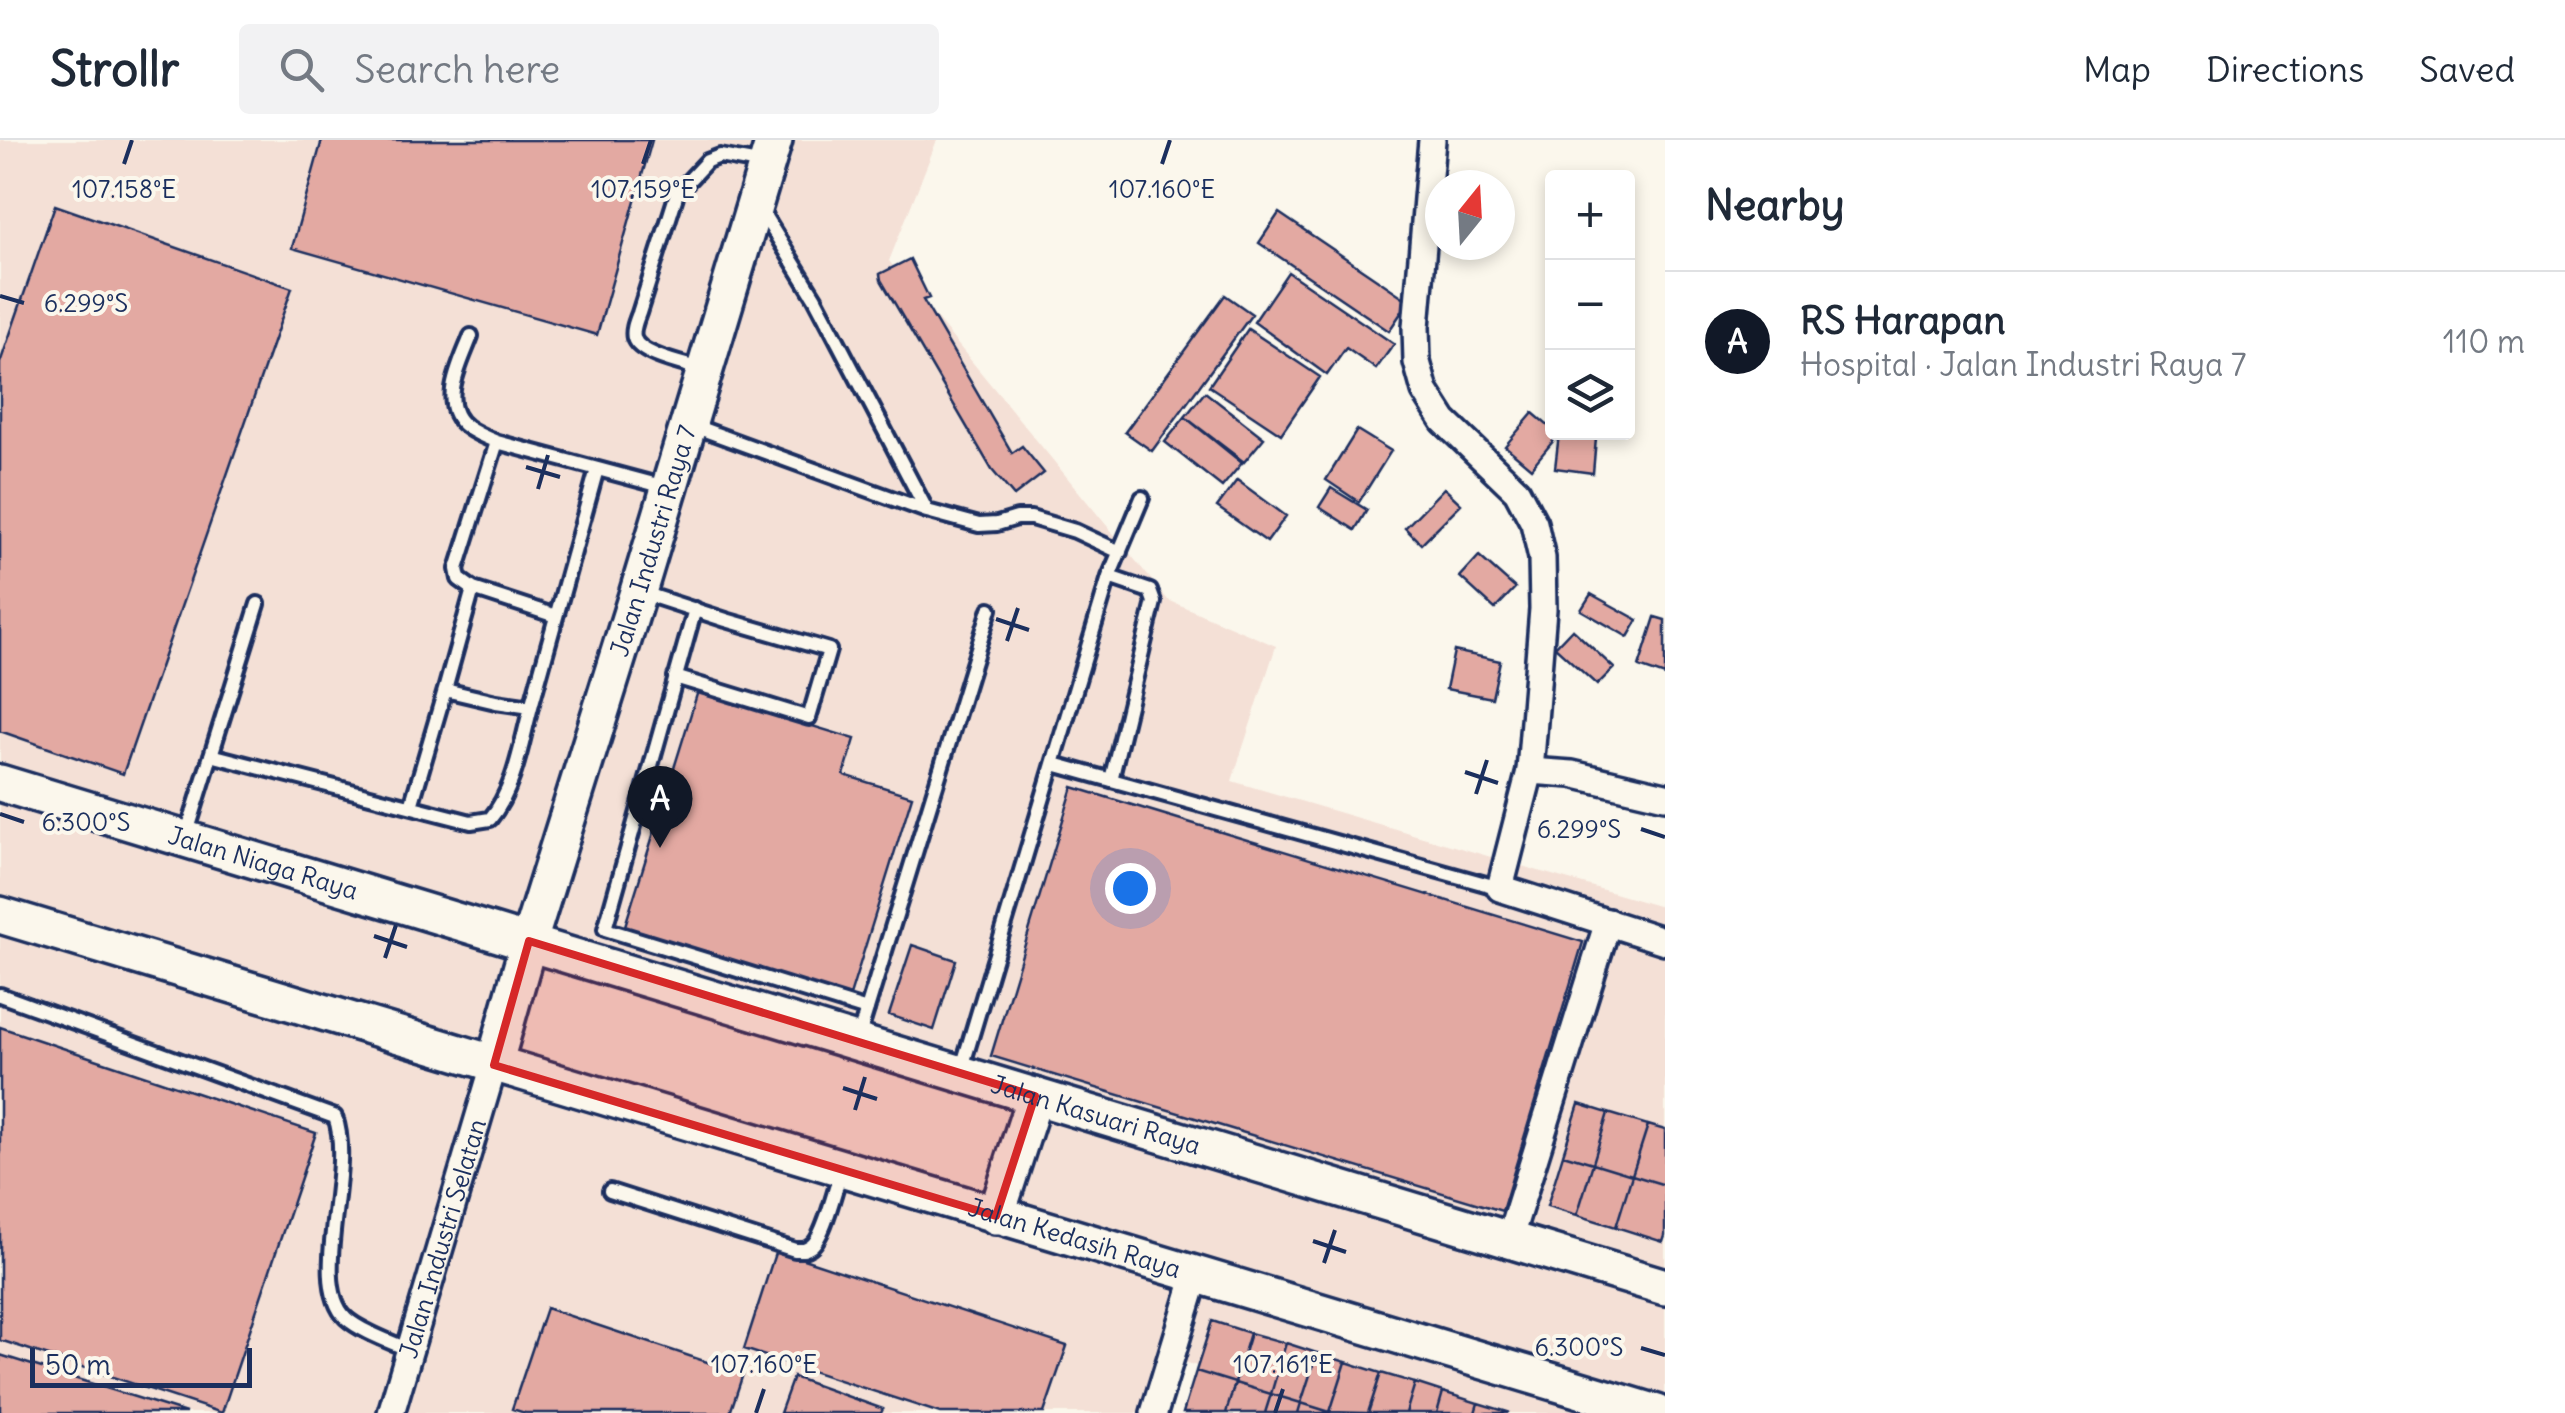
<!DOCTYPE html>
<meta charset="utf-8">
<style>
:root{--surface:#fff;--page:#f2f2f3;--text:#1f2937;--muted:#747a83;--line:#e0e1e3;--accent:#111827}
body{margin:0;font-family:Delius,sans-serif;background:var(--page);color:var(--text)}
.controls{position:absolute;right:30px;top:30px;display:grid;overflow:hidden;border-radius:10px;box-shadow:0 5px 15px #0003}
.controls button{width:90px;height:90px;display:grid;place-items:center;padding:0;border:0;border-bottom:2px solid var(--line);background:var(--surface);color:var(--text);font:50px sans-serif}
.compass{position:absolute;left:1425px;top:30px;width:90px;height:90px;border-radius:50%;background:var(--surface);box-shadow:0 5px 15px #0003;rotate:18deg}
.scale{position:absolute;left:30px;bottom:25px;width:222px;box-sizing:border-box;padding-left:10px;border:5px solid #1b2f5e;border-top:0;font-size:28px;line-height:35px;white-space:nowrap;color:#1b2f5e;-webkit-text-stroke:8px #fbf7ec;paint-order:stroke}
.you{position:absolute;left:1130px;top:748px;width:35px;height:35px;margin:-25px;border:8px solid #fff;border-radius:50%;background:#1a73e8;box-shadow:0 0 0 15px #1a73e833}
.badge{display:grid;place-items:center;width:65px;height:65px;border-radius:50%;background:var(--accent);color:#fff;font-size:32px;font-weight:700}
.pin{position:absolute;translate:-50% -82px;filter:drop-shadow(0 2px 5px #0008)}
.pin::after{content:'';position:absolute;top:52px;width:35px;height:30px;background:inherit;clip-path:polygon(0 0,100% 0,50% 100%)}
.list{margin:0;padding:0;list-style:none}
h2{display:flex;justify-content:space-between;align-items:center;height:130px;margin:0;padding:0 40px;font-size:42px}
h2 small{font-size:32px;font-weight:400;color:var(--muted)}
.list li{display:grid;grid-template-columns:65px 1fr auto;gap:30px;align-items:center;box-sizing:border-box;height:140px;padding:0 40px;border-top:2px solid var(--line)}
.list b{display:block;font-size:38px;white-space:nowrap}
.list p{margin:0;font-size:32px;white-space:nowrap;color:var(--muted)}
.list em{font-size:32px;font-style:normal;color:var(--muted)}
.icon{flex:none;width:55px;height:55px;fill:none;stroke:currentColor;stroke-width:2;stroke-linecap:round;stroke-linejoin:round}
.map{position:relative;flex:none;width:1665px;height:1273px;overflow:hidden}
header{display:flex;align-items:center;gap:60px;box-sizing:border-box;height:140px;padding:0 50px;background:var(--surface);border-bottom:2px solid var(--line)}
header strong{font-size:48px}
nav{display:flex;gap:55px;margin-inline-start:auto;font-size:35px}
.search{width:700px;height:90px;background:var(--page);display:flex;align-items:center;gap:25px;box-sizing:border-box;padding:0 35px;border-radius:10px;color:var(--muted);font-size:38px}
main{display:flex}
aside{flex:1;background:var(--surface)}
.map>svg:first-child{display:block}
.built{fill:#f4e0d6}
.building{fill:#e3a9a2;stroke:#1b2f5e;stroke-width:2.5}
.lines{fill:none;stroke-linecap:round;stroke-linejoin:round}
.lane-casing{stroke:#1b2f5e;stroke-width:20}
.street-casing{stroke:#1b2f5e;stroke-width:32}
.secondary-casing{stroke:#1b2f5e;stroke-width:42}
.lane{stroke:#fbf7ec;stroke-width:12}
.street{stroke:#fbf7ec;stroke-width:25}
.secondary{stroke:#fbf7ec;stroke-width:35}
.marked{fill:#d62828;fill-opacity:0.2;stroke:#d62828;stroke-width:8;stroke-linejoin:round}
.ticks{fill:none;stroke:#1b2f5e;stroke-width:4}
.labels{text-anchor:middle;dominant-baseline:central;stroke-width:8;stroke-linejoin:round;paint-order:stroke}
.street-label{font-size:25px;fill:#1b2f5e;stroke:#fbf7ec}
.ticks-label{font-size:25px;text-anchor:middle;fill:#1b2f5e;stroke:#fbf7ec;stroke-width:8;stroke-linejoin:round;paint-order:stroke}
</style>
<header>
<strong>Strollr</strong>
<div class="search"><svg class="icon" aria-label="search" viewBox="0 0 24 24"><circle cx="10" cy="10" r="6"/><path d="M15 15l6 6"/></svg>Search here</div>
<nav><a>Map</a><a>Directions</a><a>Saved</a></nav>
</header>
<main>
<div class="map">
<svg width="1665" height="1273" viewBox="0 0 1665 1273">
<rect width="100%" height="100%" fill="#fbf7ec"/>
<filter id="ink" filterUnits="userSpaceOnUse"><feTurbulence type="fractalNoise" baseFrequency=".01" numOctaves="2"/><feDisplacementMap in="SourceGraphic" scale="20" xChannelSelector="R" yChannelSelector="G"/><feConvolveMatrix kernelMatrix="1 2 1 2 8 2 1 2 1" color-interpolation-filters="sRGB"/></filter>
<g filter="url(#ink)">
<!-- built -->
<path class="built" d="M 0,0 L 937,0 L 889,121 L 1168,460 L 1276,506 L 1232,641 L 1665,768 L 1665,1273 L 1348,1273 L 1158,1214 L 1141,1273 L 0,1273 Z"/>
<!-- building -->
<path class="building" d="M 322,0 L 652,0 L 597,195 L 292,108 Z
M 55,65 L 292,148 L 123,634 L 0,591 L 0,223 Z
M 1279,73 L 1409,161 L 1389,191 L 1259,103 Z
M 910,119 L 929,158 L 923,160 L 1012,313 L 1022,306 L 1044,333 L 1014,356 L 992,330 L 881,140 L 880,134 Z
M 1288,132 L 1394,204 L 1376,229 L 1346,208 L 1327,235 L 1254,182 Z
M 1225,155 L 1252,174 L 1152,311 L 1125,292 Z
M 1248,189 L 1320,237 L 1281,294 L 1209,246 Z
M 1205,252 L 1264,298 L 1244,322 L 1185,277 Z
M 1533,273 L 1552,289 L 1552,292 L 1559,294 L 1531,328 L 1505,306 Z
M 1185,277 L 1242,323 L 1222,347 L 1165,302 Z
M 1357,290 L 1391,311 L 1359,362 L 1326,340 Z
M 1559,294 L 1596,298 L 1593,333 L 1555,328 Z
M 1237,340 L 1286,376 L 1267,402 L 1217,367 Z
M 1331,348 L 1367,370 L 1355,390 L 1319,367 Z
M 1444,348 L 1461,364 L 1421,404 L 1405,388 Z
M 1479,416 L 1515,448 L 1495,469 L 1460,437 Z
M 1591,454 L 1638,480 L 1628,497 L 1581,470 Z
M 1655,477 L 1665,480 L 1665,536 L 1639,527 Z
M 1572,489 L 1614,528 L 1597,545 L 1555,507 Z
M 1454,511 L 1500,521 L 1492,558 L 1446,549 Z
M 698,551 L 855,599 L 844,635 L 912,656 L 849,859 L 624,789 Z
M 1073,647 L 1583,802 L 1502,1071 L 991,916 Z
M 912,805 L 956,820 L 934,890 L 889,875 Z
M 0,887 L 316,993 L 222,1273 L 0,1200 Z
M 1579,964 L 1608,973 L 1593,1023 L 1563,1014 Z
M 1608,973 L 1648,985 L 1632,1035 L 1593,1023 Z
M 1648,985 L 1665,990 L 1665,1045 L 1632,1035 Z
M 1563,1014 L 1593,1023 L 1577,1075 L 1547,1066 Z
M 1593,1023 L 1632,1035 L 1616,1087 L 1577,1075 Z
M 1632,1035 L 1665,1045 L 1665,1096 L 1663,1102 L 1616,1087 Z
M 776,1110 L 1067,1206 L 1044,1273 L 940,1273 L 744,1209 Z
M 546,1168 L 743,1234 L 730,1273 L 525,1273 L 512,1269 Z
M 1212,1181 L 1250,1193 L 1235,1243 L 1196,1231 Z
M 1250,1193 L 1286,1203 L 1271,1254 L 1235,1243 Z
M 1286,1203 L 1317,1213 L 1301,1263 L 1271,1254 Z
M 1317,1213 L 1346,1222 L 1330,1272 L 1301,1263 Z
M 0,1215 L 186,1273 L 0,1273 Z
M 1346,1222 L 1381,1233 L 1368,1273 L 1330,1272 Z
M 1196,1231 L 1235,1243 L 1226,1273 L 1183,1273 Z
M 1381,1233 L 1415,1243 L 1406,1273 L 1368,1273 Z
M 793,1237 L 883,1269 L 881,1273 L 780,1273 Z
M 1235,1243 L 1271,1254 L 1265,1273 L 1226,1273 Z
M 1415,1243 L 1443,1252 L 1437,1273 L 1406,1273 Z
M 1443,1252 L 1478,1263 L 1475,1273 L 1437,1273 Z
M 1271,1254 L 1301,1263 L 1298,1273 L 1265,1273 Z
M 1301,1263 L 1330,1272 L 1330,1273 L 1298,1273 Z
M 1478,1263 L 1508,1272 L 1507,1273 L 1475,1273 Z"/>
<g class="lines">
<!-- lane casing -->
<g class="lane-casing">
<path id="lane" d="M 759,67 L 815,158 L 927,371
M 471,196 C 461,223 437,265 467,287 C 475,293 487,298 497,302
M 700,229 C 684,224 639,215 634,198 C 632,190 636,181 639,173 L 677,53 L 707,21 L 720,16 L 764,24
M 691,285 L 927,371 L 979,385 L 997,384 L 1017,378 L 1031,378 L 1075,391 L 1120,412
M 1109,437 L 1150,451 L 1154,462 L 1111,640
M 640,452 L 726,480 L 829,510 L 809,578 L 675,537
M 695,469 L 605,789 L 867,870
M 556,476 L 473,449 L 459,439 L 457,429 L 497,302 L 665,347
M 445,550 L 473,449
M 211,615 L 471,682 L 490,679 C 515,649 521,604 531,567
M 1054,624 L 1500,748
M 411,666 L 445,550 L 496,562 L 531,567 L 597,329
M 186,696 L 258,464
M 0,855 L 335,977 C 355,1030 308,1142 346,1178 C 360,1191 391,1202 409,1210
M 857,902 L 990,469
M 961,931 L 1109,437 L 1142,358
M 610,1051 L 795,1110 C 802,1110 804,1111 810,1107 C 824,1099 835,1048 841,1032"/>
</g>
<!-- street casing -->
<g class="street-casing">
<g id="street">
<path d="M 1432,0 L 1416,187 L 1417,222 L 1425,251 L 1444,281 L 1517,351 L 1534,383 L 1542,418 L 1543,469 L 1530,631 L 1500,748 L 1665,801"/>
<path d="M 1530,631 L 1572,634 L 1665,656"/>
<path d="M 1509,1100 L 1608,782"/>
<path id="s1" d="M 391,1273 L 494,925"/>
<path d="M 1154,1273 L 1196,1135"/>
</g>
</g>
<!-- secondary casing -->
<g class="secondary-casing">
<g id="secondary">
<path id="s2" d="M 0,643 L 1665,1147"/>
<path id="s3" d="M 0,775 L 1657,1273"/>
<path id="s4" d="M 494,925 L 529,801 L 638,452 L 774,0"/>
<path d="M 996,1076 L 1035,956"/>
</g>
</g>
<!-- lane -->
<use href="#lane" class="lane"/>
<!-- street -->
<use href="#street" class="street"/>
<!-- secondary -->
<use href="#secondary" class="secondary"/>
</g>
</g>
<!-- marked area -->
<path class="marked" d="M 529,801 L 1035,956 L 996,1076 L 494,925 Z"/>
<!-- ticks -->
<path class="ticks" d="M 124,24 L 132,0M 643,24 L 651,0M 1162,24 L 1170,0M 0,156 L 24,163M 526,327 L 560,337M 538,349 L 548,315M 996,479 L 1029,490M 1007,501 L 1018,468M 1465,632 L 1498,643M 1476,654 L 1487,620M 0,674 L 24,682M 1641,689 L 1665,697M 374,796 L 407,807M 385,818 L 396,785M 843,948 L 877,959M 855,970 L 865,937M 1313,1101 L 1346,1112M 1324,1123 L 1335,1090M 1641,1208 L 1665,1215M 756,1273 L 764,1249M 1275,1273 L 1283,1249"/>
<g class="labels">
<!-- street labels -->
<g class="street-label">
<text stroke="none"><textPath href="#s4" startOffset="548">Jalan Industri Raya 7</textPath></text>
<text stroke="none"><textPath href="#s2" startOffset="275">Jalan Niaga Raya</textPath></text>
<text stroke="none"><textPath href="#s2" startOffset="1145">Jalan Kasuari Raya</textPath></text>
<text stroke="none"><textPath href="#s1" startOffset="182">Jalan Industri Selatan</textPath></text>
<text stroke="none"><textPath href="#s3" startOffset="1122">Jalan Kedasih Raya</textPath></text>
</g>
</g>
<g class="ticks-label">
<text x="124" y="58">107.158°E</text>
<text x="643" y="58">107.159°E</text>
<text x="1162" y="58">107.160°E</text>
<text x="86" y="172">6.299°S</text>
<text x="86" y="691">6.300°S</text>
<text x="1579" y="698">6.299°S</text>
<text x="1579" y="1216">6.300°S</text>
<text x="764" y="1233">107.160°E</text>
<text x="1283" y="1233">107.161°E</text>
</g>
</svg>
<div class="controls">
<button>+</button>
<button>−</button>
<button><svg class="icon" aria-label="layers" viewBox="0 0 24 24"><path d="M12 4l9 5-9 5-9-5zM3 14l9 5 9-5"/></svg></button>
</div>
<svg class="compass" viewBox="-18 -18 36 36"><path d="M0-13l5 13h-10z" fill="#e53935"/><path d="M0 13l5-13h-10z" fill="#747a83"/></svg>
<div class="scale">50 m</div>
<div class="you"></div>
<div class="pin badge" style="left:660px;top:708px">A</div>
</div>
<aside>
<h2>Nearby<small></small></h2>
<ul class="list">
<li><span class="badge">A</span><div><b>RS Harapan</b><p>Hospital · Jalan Industri Raya 7</p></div><em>110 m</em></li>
</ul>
</aside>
</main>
